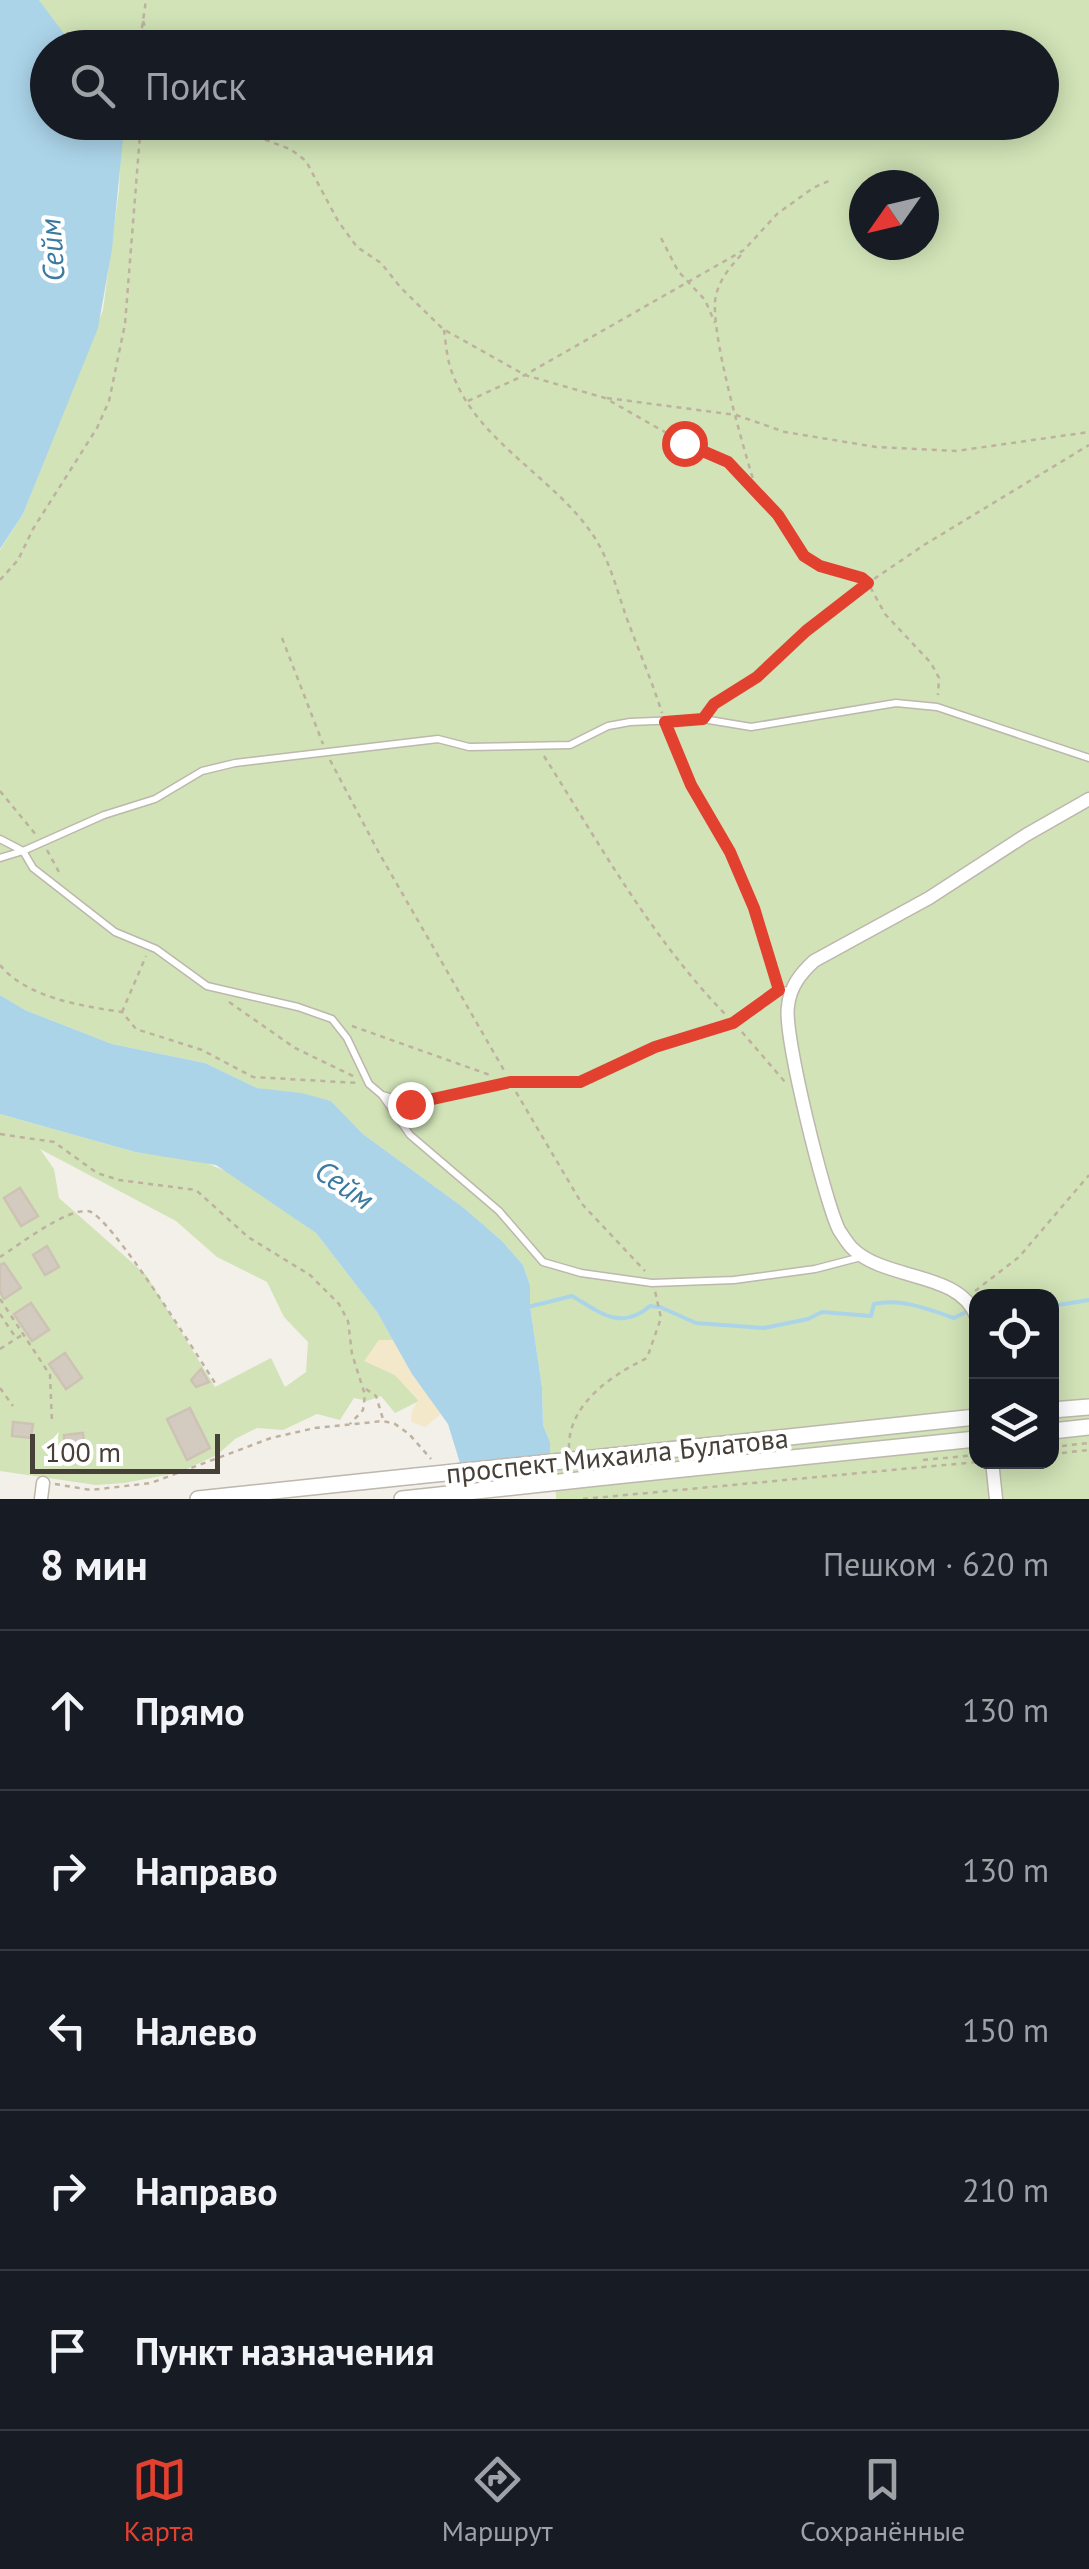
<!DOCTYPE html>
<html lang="ru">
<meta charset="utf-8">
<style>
:root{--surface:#171b24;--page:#242831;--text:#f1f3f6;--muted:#9ea1a6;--line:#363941;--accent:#e34130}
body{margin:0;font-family:"PT Sans",sans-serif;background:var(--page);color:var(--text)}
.controls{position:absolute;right:30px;bottom:30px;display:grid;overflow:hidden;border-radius:20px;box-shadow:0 5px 25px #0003}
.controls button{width:90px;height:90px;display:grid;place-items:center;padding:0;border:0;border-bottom:2px solid var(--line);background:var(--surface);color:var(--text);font:50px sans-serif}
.compass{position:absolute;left:849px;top:170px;width:90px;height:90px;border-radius:50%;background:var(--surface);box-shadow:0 5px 25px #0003;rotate:236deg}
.scale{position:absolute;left:30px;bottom:25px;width:190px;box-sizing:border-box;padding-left:10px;border:5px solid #464038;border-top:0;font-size:28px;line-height:35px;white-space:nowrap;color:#464038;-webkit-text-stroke:8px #fff;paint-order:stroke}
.stop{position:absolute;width:30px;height:30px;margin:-22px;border:8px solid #e34130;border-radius:50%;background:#fff}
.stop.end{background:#e34130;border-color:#fff;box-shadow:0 2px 10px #0008}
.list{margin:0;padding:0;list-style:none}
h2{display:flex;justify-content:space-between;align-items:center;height:130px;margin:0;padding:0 40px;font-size:42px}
h2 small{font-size:32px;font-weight:400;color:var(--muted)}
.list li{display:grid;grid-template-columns:65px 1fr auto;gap:30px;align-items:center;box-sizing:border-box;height:160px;padding:0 40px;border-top:2px solid var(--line)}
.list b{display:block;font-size:38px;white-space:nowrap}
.list em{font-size:32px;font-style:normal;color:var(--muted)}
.icon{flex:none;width:55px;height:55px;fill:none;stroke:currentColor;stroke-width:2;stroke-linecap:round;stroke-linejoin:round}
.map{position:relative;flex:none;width:1089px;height:1499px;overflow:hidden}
.search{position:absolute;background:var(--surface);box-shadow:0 5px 25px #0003;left:30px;right:30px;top:30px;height:110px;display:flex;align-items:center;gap:25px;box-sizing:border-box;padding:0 35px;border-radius:55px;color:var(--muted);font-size:38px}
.sheet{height:930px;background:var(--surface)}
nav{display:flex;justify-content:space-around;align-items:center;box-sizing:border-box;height:140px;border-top:2px solid var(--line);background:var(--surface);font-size:28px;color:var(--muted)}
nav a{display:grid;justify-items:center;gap:5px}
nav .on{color:var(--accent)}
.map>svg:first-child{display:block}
.green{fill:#d1e3b7;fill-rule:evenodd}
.sand{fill:#f3e8ca}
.water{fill:#acd4e9}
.pier{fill:#f3f0e9}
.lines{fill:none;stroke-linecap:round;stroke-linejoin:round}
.stream{stroke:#acd4e9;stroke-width:4}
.building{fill:#d3cbc0;stroke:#cdc2b4;stroke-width:2.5}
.service-casing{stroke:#bdb7ad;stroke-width:9}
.minor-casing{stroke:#bdb7ad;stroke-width:15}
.tertiary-casing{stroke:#bdb7ad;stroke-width:18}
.path{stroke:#beb1a0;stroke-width:2.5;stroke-dasharray:5 5;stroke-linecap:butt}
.service{stroke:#fff;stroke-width:6}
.minor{stroke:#fff;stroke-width:12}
.tertiary{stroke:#fff;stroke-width:15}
.tertiary-bridge-casing{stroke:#bdb7ad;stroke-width:18;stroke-linecap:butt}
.tertiary-bridge{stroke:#fff;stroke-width:15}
.route{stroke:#e34130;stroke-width:12}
.labels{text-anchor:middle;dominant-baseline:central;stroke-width:8;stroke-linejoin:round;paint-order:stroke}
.street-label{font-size:28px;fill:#464038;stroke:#fff}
.water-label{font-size:30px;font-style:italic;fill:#3a7aa0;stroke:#fff}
</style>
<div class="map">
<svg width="1089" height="1499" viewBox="0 0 1089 1499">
<rect width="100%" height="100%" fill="#f3f0e9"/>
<!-- green -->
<path class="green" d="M 39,0 L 1089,0 L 1089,1499 L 551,1499 L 550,1442 L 543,1425 L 542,1387 L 530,1306 L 530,1285 L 523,1265 L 502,1241 L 464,1208 L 363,1134 L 331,1101 L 257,1088 L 205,1063 L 112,1044 L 25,1010 L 0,995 L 0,550 L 23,514 L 103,310 L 119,190 L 122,123 L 1042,122 L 1042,48 L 74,48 ZM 864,185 L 924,185 L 924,245 L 864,245 ZM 976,1296 L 1052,1296 L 1052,1461 L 976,1461 Z
M 0,1114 L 135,1152 L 202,1161 L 232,1174 L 316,1233 L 377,1312 L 393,1340 L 379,1340 L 365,1361 L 395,1375 L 419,1401 L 395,1413 L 381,1396 L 367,1401 L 354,1398 L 340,1420 L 317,1414 L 283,1430 L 257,1428 L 235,1439 L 217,1455 L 178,1473 L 124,1483 L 96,1485 L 0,1471 ZM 40,1149 L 176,1221 L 217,1257 L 267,1282 L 284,1317 L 308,1342 L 306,1372 L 285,1387 L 271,1358 L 215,1387 L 146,1275 L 59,1198 L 54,1169 Z"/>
<!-- sand -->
<path class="sand" d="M 379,1340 L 393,1340 L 441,1414 L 425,1427 L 411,1422 L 412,1411 L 418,1400 L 395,1375 L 364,1361 Z"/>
<!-- water -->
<path class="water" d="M 0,0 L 39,0 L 74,47 L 48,48 L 48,122 L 122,123 L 123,139 L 112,249 L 98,328 L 23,514 L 0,549 Z
M 0,995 L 25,1010 L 112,1044 L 205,1063 L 257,1088 L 301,1093 L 331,1101 L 363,1134 L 464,1208 L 502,1241 L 523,1265 L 530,1285 L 530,1306 L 542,1387 L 543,1425 L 550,1442 L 551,1499 L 471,1499 L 448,1424 L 412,1374 L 377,1312 L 316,1233 L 216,1165 L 135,1152 L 0,1114 Z"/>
<!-- pier -->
<path class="pier" d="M 555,1455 L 556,1499 L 466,1499 L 455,1465 Z"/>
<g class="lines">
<!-- stream -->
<path class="stream" d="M 1052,1306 L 1089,1300
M 528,1307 L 572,1296 C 601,1313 621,1331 650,1306 L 657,1307
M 660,1307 L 696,1323 L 764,1328 L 808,1319 L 822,1312 L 871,1316 L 874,1304 C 901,1298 928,1309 954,1318 L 968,1311"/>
</g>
<!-- building -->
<path class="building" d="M 20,1188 L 38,1216 L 21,1226 L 4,1198 Z
M 47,1246 L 59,1267 L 45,1275 L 33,1255 Z
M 4,1263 L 21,1288 L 4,1299 L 0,1292 L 0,1265 Z
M 31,1303 L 49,1330 L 32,1341 L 14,1314 Z
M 65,1353 L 82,1378 L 66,1389 L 49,1364 Z
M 201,1369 L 209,1382 L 196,1387 L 191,1380 Z
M 190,1408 L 210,1448 L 187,1460 L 167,1419 Z
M 13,1422 L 33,1424 L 31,1438 L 12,1436 Z
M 83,1433 L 84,1445 L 65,1448 L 64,1435 Z"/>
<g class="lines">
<!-- service casing -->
<g class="service-casing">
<path id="service" d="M 0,839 L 23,851 L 104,815 L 155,799 L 202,771 L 235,763 L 438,739 L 469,747 L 570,745 L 608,726 L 630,722 L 703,719 L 751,727 L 896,703 L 937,707 L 1089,758
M 0,858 L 23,851 L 33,868 L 115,932 L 156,949 L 207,986 L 298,1007 L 332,1019 L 347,1038 L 369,1084 L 382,1095 L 411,1103 L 510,1083 L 580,1082 L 655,1047 L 733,1023 L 779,990 L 790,991
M 382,1095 L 410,1135 L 499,1211 L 543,1262 L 581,1273 L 652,1283 L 734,1280 L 815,1269 L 861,1257"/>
</g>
<!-- minor casing -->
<g class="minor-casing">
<path id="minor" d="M 976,1316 C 959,1271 885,1281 852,1248 C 847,1243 843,1236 839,1230 C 825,1202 783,1034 788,1006 C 790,987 800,974 814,961 L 929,898 L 1026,835 L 1089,799
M 992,1461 L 996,1499
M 41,1499 L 43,1483"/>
</g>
<!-- tertiary casing -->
<g class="tertiary-casing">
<path id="tertiary" d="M 1052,1410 L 1089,1407
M 1052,1431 L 1089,1427
M 602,1457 L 976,1417
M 606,1477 L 976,1439
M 198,1499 L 416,1476
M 402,1499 L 421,1497"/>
</g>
<!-- path -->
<path class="path" d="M 143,21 L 153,48
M 139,48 L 146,0
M 218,122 L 290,149 L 306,161 L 338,221 L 357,247 L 381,263 L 401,288 L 443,329 L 525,375 L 605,398 L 684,443 L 728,462 L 779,515 L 804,557 L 820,566 L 862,578 L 868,583 L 885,614 L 931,663 L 939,678 L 938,695
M 142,136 L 153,122
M 661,238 L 678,271 L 705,300 L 715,323
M 741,255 C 730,267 720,279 716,295 C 708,328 745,453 756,489
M 444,330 C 446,344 447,361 453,375 C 479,443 554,477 593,535 C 612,564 618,596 630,627 C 641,656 653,684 662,713
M 607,398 L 736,415 L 785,432 L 876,447 L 956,451 L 1089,432
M 468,401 L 525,375 L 744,250 L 777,214 L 813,188 L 833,179
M 0,580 L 18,560 L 33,529 L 97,428 L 109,401 L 125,324 L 141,122
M 282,638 L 323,744
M 710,709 L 757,677 L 806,631 L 868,583 L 924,545 L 1089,445
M 668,730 L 691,785 L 730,852 L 755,908 L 776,979
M 544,756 C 600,845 652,939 726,1015
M 330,760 L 379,853 L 505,1072
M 0,791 L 37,836
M 47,850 L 60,874
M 0,965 C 27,998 82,1006 122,1012 L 136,1029 L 202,1050 L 253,1077 L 358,1083
M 229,1002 L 295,1048 L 355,1077
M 122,1012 L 146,956
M 352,1026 L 490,1075
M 742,1032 L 785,1082
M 516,1092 L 582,1204 L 645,1271
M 0,1134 L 54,1142 L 97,1173 L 119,1180 L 196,1190 L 248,1237 L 310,1275 L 339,1304 L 348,1321 L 352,1354 L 365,1395 L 363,1410 L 350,1424
M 0,1257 C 19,1245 65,1209 88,1211 C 108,1212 199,1358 215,1383
M 975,1291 L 1019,1257 L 1089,1175
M 0,1299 L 50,1375 L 52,1422
M 0,1314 L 16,1338
M 0,1349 L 22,1335
M 0,1388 L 13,1406
M 366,1389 L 376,1396 L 383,1419
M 1052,1447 L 1089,1443
M 569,1448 C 568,1404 612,1375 647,1358 L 661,1318 L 655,1291
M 1052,1454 L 1089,1450
M 923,1460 L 976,1455
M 55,1484 L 91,1490 L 151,1483 L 271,1438 L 315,1428 L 383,1421 L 395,1424 L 409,1434 L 431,1459
M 583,1499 L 977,1462"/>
<!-- service -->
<use href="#service" class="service"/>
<!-- minor -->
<use href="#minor" class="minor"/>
<!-- tertiary -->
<use href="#tertiary" class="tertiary"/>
<!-- tertiary-bridge casing -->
<g class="tertiary-bridge-casing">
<path id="tertiary-bridge" d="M 416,1476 L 602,1457
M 421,1497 L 606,1477"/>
</g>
<!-- tertiary-bridge -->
<use href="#tertiary-bridge" class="tertiary-bridge"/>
</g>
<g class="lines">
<!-- route -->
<path class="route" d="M 410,1104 L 510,1082 L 580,1082 L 655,1047 L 733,1023 L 779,990 L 754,908 L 730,852 L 691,785 L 665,722 L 703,719 L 714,704 L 757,677 L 806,631 L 868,583 L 862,578 L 820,566 L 804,556 L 778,515 L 728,462 L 684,443"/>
</g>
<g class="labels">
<!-- street labels -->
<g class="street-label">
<text transform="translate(617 1455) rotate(-6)">проспект Михаила Булатова</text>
</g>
<!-- water labels -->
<g class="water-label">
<text transform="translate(51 250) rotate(-94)">Сейм</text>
<text transform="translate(345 1184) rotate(34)">Сейм</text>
</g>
</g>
</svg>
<div class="controls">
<button><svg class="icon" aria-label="locate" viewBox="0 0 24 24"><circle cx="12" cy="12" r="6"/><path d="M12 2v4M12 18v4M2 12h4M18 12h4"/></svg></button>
<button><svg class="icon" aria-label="layers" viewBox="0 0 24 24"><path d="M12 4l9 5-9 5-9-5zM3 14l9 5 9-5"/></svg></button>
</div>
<svg class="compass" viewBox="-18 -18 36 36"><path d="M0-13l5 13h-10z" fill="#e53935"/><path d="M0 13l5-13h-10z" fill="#9ea1a6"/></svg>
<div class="scale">100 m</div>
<div class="stop" style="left:684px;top:443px"></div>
<div class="stop end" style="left:410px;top:1104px"></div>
<div class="search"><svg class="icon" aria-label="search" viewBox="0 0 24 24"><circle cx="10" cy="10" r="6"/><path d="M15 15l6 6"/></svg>Поиск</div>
</div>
<section class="sheet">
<h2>8 мин<small>Пешком · 620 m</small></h2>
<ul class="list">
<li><svg class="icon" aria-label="ahead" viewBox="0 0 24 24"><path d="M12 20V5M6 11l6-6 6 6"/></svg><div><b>Прямо</b></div><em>130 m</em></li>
<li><svg class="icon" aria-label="right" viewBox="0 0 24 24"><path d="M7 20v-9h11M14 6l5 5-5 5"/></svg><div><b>Направо</b></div><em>130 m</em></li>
<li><svg class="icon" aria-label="left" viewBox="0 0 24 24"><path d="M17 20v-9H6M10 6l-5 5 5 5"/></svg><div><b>Налево</b></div><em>150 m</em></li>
<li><svg class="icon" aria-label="right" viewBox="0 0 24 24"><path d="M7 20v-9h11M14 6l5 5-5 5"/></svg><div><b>Направо</b></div><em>210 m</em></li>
<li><svg class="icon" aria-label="arrive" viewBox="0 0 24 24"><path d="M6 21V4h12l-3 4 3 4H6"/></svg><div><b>Пункт назначения</b></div></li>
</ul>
</section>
<nav>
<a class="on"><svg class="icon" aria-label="map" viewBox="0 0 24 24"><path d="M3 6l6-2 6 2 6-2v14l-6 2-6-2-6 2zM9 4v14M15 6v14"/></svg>Карта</a>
<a><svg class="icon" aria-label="directions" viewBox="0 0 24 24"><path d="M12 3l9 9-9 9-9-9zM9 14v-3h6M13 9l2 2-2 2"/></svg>Маршрут</a>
<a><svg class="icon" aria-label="saved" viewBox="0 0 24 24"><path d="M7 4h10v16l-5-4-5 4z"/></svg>Сохранённые</a>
</nav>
